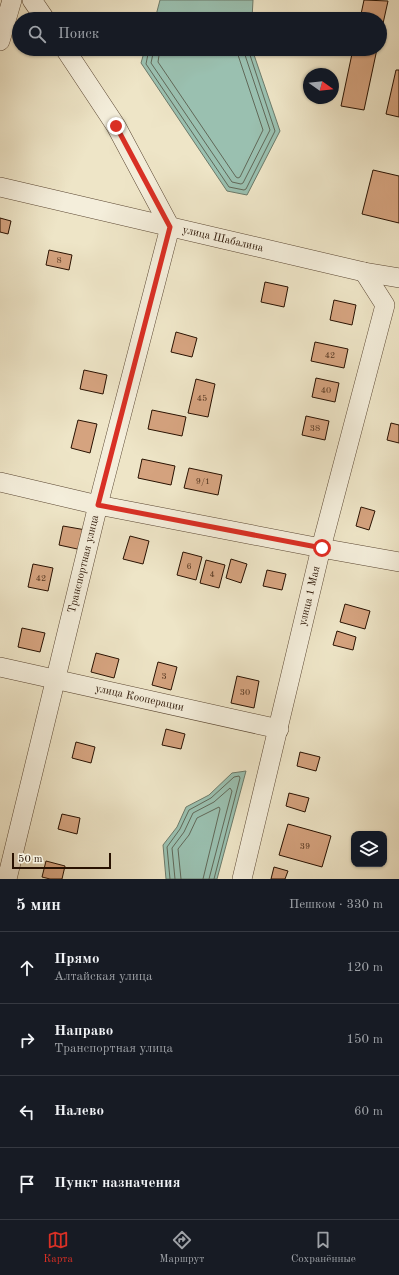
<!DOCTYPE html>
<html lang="ru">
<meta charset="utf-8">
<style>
:root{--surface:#171b24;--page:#242831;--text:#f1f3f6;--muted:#9ea1a6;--line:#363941;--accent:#d93025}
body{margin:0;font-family:"Old Standard TT",serif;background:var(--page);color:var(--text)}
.controls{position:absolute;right:12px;bottom:12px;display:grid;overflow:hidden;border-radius:8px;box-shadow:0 1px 3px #0004}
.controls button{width:36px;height:36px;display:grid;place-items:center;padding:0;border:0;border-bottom:1px solid var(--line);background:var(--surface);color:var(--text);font:20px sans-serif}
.compass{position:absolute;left:303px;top:68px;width:36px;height:36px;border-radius:50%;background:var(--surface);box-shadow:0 1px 3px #0004;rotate:105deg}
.scale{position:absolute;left:12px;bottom:10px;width:99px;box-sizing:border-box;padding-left:4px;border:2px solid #281101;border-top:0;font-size:11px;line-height:14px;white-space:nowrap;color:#281101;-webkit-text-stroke:3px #f4eedb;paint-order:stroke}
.stop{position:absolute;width:12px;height:12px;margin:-9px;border:3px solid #d93025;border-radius:50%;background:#fff}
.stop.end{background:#d93025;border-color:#fff;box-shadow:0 1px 4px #0008}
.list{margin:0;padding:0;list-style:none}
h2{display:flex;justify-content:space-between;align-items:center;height:52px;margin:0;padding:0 16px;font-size:17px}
h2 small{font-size:13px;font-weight:400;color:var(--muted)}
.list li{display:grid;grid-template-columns:26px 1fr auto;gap:12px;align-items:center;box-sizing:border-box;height:72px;padding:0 16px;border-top:1px solid var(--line)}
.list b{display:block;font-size:15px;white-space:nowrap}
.list p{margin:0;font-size:13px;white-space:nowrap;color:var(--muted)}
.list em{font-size:13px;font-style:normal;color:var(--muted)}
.icon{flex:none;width:22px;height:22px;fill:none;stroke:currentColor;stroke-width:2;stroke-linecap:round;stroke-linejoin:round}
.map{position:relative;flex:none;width:399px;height:879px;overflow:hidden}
.search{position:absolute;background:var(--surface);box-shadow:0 1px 3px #0004;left:12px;right:12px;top:12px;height:44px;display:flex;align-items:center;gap:10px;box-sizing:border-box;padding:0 14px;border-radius:22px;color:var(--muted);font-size:15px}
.sheet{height:340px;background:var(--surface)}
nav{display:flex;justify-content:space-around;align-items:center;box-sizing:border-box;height:56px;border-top:1px solid var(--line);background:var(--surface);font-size:11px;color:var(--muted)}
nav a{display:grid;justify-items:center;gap:2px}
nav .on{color:var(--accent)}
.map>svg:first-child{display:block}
.water{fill:#9ac0b0;stroke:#6c7a6a}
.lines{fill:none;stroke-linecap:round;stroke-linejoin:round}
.shore{stroke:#616858;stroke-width:1}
.building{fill:#d5a37f;stroke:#281101}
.minor-casing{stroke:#5a4632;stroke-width:20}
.minor{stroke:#f4eedb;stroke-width:19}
.route{stroke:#d93025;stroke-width:5}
.labels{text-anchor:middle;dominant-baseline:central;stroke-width:3;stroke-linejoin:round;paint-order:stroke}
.number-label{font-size:9px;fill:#533620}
.street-label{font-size:11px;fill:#281101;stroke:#f4eedb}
</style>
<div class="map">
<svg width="399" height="879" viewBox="0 0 399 879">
<rect width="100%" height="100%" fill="#eee5c7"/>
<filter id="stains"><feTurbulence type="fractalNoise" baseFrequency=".005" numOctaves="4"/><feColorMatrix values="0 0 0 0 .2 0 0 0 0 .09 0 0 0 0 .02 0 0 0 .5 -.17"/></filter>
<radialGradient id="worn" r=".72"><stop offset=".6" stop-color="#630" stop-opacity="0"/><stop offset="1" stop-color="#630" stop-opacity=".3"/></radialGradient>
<!-- water -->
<path class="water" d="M 160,0 L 253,0 L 252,19 L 155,19 Z
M 145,49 L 252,49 L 280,131 L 247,195 L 227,191 L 141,63 Z
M 246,771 L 217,879 L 166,879 L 163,845 L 177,827 L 186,807 L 209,795 L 232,773 Z"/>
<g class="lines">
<!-- shore -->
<path class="shore" d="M 149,49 L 146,64 L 229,187 L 244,190 L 246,189 L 275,131 L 248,49
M 154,49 L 151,63 L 232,182 L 241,184 L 243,183 L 270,130 L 243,49
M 160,49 L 158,62 L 236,177 L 238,178 L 240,177 L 263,130 L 238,55 L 237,49
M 170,879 L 167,847 L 180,829 L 189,810 L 211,798 L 234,777 L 239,776 L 240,778 L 214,879
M 175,879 L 172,848 L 184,832 L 193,813 L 214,802 L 230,788 L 232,791 L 209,879
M 181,879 L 178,849 L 189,835 L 197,818 L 219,807 L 220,809 L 203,879"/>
</g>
<!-- building -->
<path class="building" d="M 364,0 L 388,1 L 380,37 L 380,19 L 360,19 Z
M 353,49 L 377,49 L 364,110 L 341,106 Z
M 396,70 L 399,70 L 399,117 L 386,114 Z
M 373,170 L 399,176 L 399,223 L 362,214 Z
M 0,218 L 11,221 L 8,234 L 0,232 Z
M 49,250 L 72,255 L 69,270 L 46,265 Z
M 265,282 L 288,287 L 284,307 L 261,302 Z
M 334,300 L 356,305 L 352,325 L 330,320 Z
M 176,332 L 197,338 L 192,357 L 171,352 Z
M 315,342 L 348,349 L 344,368 L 311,361 Z
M 84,370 L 107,375 L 103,394 L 80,389 Z
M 316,378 L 339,383 L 335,402 L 312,397 Z
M 196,379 L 215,384 L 208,417 L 188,413 Z
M 152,410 L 186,417 L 182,436 L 148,429 Z
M 306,416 L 329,421 L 325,440 L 302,435 Z
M 78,420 L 97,424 L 90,453 L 71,448 Z
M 391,423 L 399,425 L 399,443 L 387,440 Z
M 142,459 L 175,466 L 171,485 L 138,478 Z
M 189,468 L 222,475 L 218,495 L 184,488 Z
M 361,507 L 375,511 L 369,530 L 356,526 Z
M 63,526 L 86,530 L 82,550 L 59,545 Z
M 130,536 L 149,541 L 143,564 L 123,559 Z
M 183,552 L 202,557 L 196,580 L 177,575 Z
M 231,559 L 247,564 L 241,583 L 226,578 Z
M 206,560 L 225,565 L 219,588 L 200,583 Z
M 33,564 L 53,568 L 48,591 L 28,587 Z
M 267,570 L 286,574 L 282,590 L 263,586 Z
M 345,604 L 370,611 L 365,629 L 340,622 Z
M 22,628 L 45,633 L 40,652 L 18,647 Z
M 337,631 L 356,637 L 353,650 L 333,645 Z
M 96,653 L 119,659 L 114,678 L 91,672 Z
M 158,662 L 177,667 L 171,690 L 152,685 Z
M 237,676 L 259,681 L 254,708 L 231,703 Z
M 166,729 L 185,734 L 181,749 L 162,745 Z
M 76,742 L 95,747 L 91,763 L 72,758 Z
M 300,752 L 320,757 L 316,771 L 297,766 Z
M 289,793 L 309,798 L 305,812 L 286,806 Z
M 62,814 L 80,818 L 77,834 L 58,829 Z
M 288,824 L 331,836 L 322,867 L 279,855 Z
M 46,861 L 65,866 L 62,879 L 50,879 L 42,877 Z
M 274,867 L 288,871 L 285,879 L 271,879 Z"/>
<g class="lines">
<!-- minor casing -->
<g class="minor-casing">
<g id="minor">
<path d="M 32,0 L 45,19"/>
<path d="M 0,41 L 12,0"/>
<path id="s1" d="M 0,187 L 364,272 L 399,278"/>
<path d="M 0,482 L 98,505 L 321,548 L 399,562"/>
<path id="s2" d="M 0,667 L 279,729"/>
<path id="s3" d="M 7,879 L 98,505 L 170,227 L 116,126 L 65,49"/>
<path id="s4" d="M 242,879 L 321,548 L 385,305 L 364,272"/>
</g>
</g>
<!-- minor -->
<use href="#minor" class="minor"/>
</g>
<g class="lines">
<!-- route -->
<path class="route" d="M 116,126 L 170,227 L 98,505 L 322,548"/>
</g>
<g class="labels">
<!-- number labels -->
<g class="number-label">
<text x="59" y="260">8</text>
<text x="330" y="355">42</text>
<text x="326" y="390">40</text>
<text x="202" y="398">45</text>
<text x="315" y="428">38</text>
<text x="203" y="481">9/1</text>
<text x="189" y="566">6</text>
<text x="212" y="574">4</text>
<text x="41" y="578">42</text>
<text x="164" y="676">3</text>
<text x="245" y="692">30</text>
<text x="305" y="846">39</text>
</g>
<!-- street labels -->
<g class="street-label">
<text stroke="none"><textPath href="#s1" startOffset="229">улица Шабалина</textPath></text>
<text stroke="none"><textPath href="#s3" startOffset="324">Транспортная улица</textPath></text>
<text stroke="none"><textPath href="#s4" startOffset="291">улица 1 Мая</textPath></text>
<text stroke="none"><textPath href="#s2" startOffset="143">улица Кооперации</textPath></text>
</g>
</g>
<rect width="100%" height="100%" filter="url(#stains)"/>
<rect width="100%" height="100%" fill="url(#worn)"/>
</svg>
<div class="controls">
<button><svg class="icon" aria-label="layers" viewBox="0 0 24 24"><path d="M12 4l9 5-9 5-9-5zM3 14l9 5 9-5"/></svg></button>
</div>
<svg class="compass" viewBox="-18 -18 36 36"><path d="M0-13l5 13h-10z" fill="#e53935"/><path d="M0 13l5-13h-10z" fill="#9ea1a6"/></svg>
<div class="scale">50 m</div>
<div class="stop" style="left:322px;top:548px"></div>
<div class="stop end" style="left:116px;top:126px"></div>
<div class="search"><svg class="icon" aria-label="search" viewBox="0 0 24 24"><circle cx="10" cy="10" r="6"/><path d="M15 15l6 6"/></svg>Поиск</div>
</div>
<section class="sheet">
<h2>5 мин<small>Пешком · 330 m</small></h2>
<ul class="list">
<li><svg class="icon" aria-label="ahead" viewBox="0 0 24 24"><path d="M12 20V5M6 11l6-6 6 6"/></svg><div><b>Прямо</b><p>Алтайская улица</p></div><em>120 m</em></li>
<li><svg class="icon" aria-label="right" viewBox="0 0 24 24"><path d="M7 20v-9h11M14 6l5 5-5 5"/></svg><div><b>Направо</b><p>Транспортная улица</p></div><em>150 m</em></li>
<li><svg class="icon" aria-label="left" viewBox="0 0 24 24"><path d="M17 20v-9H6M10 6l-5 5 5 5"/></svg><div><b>Налево</b></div><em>60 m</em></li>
<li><svg class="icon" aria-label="arrive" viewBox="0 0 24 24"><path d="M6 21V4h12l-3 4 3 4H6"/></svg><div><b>Пункт назначения</b></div></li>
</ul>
</section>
<nav>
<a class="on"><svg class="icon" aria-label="map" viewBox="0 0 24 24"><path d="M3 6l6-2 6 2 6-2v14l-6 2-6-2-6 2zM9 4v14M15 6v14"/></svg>Карта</a>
<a><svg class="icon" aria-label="directions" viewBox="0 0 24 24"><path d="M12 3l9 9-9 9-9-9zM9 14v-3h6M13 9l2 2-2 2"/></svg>Маршрут</a>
<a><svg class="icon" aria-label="saved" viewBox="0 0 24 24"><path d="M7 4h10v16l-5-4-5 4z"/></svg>Сохранённые</a>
</nav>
